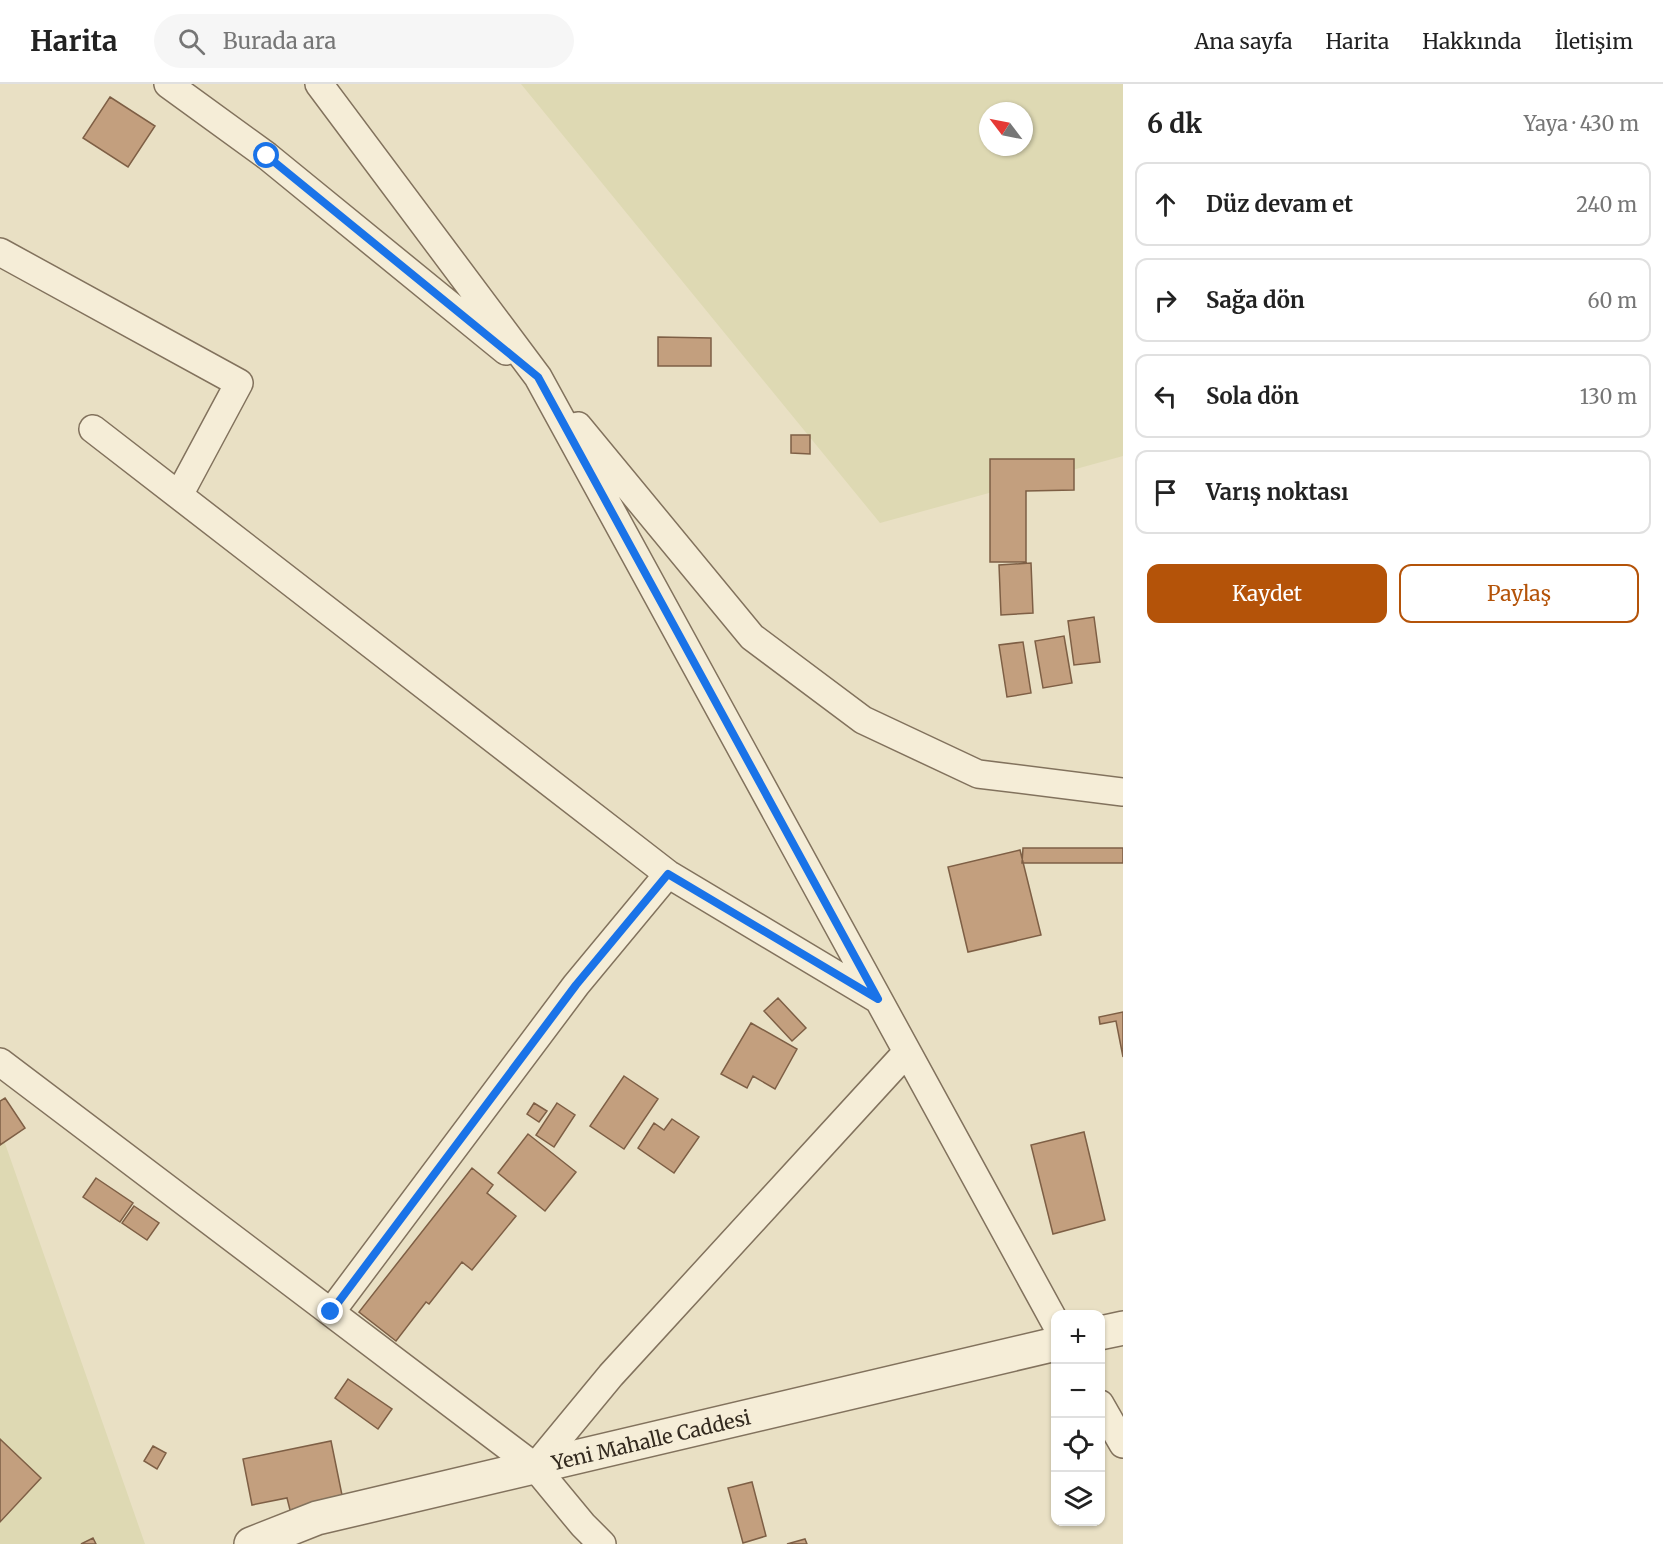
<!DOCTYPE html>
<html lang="tr">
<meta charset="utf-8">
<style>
:root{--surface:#fff;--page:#f6f6f6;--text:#222;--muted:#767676;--line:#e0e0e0;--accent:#b45309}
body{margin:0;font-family:Merriweather,serif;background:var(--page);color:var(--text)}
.controls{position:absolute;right:18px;bottom:18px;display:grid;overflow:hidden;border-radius:12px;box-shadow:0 2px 4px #0004}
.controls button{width:54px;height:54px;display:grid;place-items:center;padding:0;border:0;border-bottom:2px solid var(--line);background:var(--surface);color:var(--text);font:30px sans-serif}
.compass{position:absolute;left:979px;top:18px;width:54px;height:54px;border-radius:50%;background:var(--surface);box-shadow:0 2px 4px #0004;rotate:302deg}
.stop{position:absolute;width:18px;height:18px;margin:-14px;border:4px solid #1a73e8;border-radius:50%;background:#fff}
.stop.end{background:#1a73e8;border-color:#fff;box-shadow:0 2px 6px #0008}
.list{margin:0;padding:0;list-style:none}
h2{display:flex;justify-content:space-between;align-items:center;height:78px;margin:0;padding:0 24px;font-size:26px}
h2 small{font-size:20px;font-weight:400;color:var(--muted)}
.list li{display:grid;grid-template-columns:39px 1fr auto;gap:18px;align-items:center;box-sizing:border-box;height:84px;margin:0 12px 12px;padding:0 12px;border:2px solid var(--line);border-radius:12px}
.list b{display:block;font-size:22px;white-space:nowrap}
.list em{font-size:20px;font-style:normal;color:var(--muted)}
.actions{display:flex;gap:12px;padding:18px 24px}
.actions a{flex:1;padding:14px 0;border:2px solid var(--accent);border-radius:12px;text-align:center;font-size:21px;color:var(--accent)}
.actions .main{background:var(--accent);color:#fff}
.icon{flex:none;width:33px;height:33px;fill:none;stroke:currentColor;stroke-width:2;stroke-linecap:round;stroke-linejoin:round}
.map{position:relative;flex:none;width:1123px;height:1460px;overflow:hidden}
header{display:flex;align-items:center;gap:36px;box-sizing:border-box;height:84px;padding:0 30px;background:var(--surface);border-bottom:2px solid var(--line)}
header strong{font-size:28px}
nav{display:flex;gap:33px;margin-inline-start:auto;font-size:21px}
.search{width:420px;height:54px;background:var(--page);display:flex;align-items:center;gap:15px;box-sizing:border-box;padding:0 21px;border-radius:33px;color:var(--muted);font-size:22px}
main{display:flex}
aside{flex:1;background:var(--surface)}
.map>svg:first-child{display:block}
.farmland{fill:#ded9b3;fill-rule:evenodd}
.building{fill:#c39f7e;stroke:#7e5f45;stroke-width:1.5}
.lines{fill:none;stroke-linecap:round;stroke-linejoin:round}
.minor-casing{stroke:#82725d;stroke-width:30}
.tertiary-casing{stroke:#82725d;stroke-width:36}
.minor{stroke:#f5edd7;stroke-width:27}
.tertiary{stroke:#f5edd7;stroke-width:33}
.route{stroke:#1a73e8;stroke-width:8}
.labels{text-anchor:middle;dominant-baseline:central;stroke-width:6;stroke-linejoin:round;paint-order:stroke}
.street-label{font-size:20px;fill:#332a1f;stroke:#f1ead3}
</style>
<header>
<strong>Harita</strong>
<div class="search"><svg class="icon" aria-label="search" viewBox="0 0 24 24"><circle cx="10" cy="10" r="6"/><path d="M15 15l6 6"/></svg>Burada ara</div>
<nav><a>Ana sayfa</a><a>Harita</a><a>Hakkında</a><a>İletişim</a></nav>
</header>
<main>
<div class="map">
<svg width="1123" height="1460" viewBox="0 0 1123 1460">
<rect width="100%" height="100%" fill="#e9e0c4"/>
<!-- farmland -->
<path class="farmland" d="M 521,0 L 1123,0 L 1123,372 L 880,439 ZM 988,27 L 1024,27 L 1024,63 L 988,63 Z
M 0,1045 L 145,1460 L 0,1460 Z"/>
<!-- building -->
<path class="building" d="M 110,13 L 155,42 L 128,83 L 83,54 Z
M 658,253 L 711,254 L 711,282 L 658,282 Z
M 791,351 L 810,351 L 810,370 L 791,369 Z
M 990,375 L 1074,375 L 1074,406 L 1026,407 L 1026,478 L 990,478 Z
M 1031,479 L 1033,529 L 1001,531 L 999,481 Z
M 1094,533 L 1100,578 L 1074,581 L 1068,537 Z
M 1064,552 L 1072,599 L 1043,604 L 1035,557 Z
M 1023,558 L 1031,609 L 1007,613 L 999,561 Z
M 1023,764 L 1123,764 L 1123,779 L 1022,779 Z
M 1020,766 L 1041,851 L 968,868 L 948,783 Z
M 778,914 L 806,944 L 792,957 L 764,927 Z
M 1123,928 L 1123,973 L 1116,937 L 1100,940 L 1099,933 Z
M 751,939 L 797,965 L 775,1005 L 753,992 L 747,1004 L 721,990 Z
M 624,992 L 658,1015 L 624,1065 L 590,1042 Z
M 5,1014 L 25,1044 L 0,1061 L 0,1017 Z
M 534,1019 L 547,1027 L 539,1038 L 527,1030 Z
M 557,1019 L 575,1031 L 554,1063 L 536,1051 Z
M 672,1035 L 699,1053 L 674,1089 L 638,1064 L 654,1039 L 664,1046 Z
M 1084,1048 L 1105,1136 L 1053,1150 L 1031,1061 Z
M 528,1050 L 576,1088 L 545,1127 L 498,1089 Z
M 472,1084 L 493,1101 L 487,1109 L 516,1132 L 472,1186 L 462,1178 L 429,1220 L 426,1218 L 396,1257 L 359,1228 Z
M 96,1094 L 133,1119 L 120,1138 L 83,1113 Z
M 134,1122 L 159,1139 L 147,1156 L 122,1139 Z
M 348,1295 L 392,1325 L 378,1345 L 335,1314 Z
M 0,1355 L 41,1394 L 0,1438 Z
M 331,1357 L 343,1416 L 290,1426 L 287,1414 L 252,1421 L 243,1375 Z
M 153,1362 L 166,1369 L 157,1385 L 144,1377 Z
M 752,1398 L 766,1452 L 743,1459 L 728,1404 Z
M 93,1454 L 96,1460 L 81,1460 Z
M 805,1455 L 807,1460 L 787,1460 Z"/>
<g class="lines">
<!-- minor casing -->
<g class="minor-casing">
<path id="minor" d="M 168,0 L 267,72 L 506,267
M 319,0 L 538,293 L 1056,1240
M 0,168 L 239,299 L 179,411
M 578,342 L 752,553 L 863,636 L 978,690 L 1123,708
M 93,345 L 668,790 L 877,915
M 0,978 L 535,1383 L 583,1441 L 602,1460
M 331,1228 L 576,901 L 668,790
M 1100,1320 L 1123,1360
M 535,1383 L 611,1291 L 907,968"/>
</g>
<!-- tertiary casing -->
<g class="tertiary-casing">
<g id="tertiary">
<path d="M 1100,1249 L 1123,1244"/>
<path id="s1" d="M 251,1460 L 317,1434 L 1056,1260"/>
</g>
</g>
<!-- minor -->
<use href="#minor" class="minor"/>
<!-- tertiary -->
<use href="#tertiary" class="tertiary"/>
</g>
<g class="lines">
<!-- route -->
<path class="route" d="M 267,72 L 538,293 L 878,915 L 668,790 L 576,901 L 331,1228"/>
</g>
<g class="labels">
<!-- street labels -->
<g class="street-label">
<text stroke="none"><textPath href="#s1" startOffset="414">Yeni Mahalle Caddesi</textPath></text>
</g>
</g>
</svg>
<div class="controls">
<button>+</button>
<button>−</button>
<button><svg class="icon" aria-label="locate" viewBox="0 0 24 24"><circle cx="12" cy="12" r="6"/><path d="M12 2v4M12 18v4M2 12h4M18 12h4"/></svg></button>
<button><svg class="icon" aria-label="layers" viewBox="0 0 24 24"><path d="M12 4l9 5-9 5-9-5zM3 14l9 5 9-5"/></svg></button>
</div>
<svg class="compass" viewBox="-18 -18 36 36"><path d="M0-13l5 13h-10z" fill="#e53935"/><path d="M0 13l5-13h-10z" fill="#767676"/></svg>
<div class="stop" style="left:267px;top:72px"></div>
<div class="stop end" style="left:331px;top:1228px"></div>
</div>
<aside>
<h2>6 dk<small>Yaya · 430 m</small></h2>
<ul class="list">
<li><svg class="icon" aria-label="ahead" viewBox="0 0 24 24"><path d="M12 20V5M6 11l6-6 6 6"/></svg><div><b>Düz devam et</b></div><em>240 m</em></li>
<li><svg class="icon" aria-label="right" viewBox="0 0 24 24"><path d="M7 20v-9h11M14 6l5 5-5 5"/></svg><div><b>Sağa dön</b></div><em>60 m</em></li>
<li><svg class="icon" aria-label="left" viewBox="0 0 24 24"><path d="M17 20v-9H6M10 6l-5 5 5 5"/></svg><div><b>Sola dön</b></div><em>130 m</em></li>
<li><svg class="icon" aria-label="arrive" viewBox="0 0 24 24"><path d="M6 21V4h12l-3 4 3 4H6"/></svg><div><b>Varış noktası</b></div></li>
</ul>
<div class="actions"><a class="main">Kaydet</a><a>Paylaş</a></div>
</aside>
</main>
